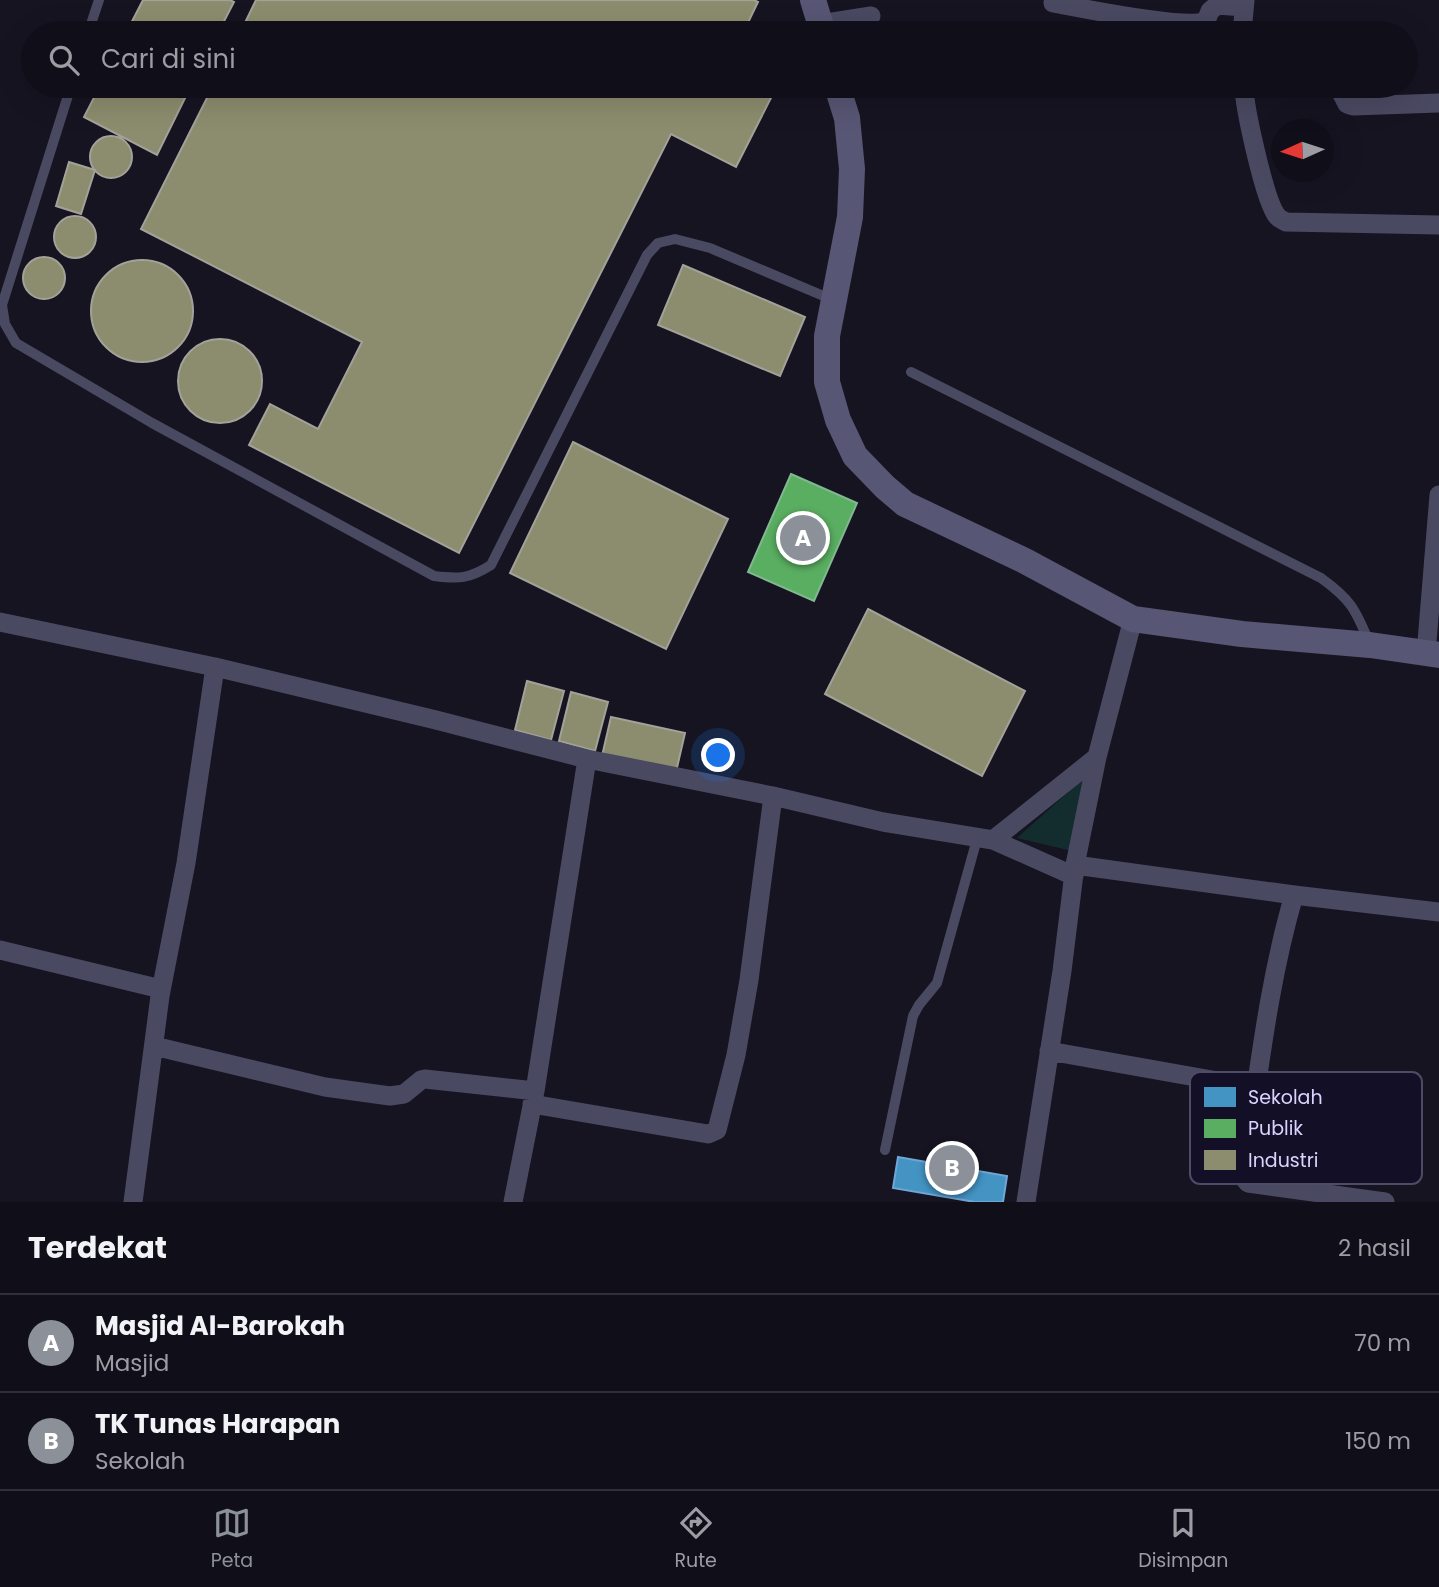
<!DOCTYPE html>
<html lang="id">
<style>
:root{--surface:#100f19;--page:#191822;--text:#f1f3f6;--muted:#9c9ca2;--line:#302f38;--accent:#8c9099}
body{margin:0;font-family:Poppins,sans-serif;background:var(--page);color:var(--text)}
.compass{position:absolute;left:1271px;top:119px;width:63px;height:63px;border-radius:50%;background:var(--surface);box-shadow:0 7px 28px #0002;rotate:267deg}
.you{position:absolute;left:719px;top:756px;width:24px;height:24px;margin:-18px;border:5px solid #fff;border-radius:50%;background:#1a73e8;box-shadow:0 0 0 10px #1a73e833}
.badge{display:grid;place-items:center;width:46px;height:46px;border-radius:50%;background:var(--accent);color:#fff;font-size:23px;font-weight:700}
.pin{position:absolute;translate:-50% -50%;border:4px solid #fff;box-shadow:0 2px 7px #0006}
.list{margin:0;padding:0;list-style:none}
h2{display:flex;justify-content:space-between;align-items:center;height:91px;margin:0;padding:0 28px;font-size:30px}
h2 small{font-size:23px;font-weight:400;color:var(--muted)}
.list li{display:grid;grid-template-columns:46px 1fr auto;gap:21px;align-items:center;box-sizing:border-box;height:98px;padding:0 28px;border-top:2px solid var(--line)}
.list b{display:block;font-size:26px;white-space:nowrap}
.list p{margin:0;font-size:23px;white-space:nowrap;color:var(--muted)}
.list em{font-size:23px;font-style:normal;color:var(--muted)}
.icon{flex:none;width:38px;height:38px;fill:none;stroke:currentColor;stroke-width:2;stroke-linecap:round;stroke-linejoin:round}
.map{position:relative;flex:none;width:1439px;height:1202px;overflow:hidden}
.search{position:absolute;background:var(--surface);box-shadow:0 7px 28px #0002;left:21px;right:21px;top:21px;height:77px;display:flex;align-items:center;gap:18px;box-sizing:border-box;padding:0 24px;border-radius:38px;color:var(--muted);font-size:26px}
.sheet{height:287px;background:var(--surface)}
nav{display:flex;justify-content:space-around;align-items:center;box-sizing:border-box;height:98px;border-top:2px solid var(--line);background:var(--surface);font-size:19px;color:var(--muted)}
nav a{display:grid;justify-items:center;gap:4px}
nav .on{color:var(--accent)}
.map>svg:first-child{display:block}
.green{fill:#132c2d}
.schools{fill:#4393c3;stroke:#70a6d5;stroke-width:2}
.public{fill:#5aae61;stroke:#80b990;stroke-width:2}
.industry{fill:#8c8c6e;stroke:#a3a29a;stroke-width:2}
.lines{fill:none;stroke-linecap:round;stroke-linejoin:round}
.lane{stroke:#4a4962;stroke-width:10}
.street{stroke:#4a4962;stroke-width:19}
.secondary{stroke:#575674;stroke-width:26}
.key{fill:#130f26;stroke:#4e4a67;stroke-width:2}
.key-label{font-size:19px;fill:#d9d4ff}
</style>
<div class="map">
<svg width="1439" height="1202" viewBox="0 0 1439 1202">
<rect width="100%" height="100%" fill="#161421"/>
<!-- green -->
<path class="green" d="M 1084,778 L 1072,851 L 1017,838 Z"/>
<!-- schools -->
<path class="schools" d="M 898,1157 L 1007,1176 L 1003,1202 L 975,1202 L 893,1188 Z"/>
<!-- public -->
<path class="public" d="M 791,474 L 857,503 L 814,601 L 748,572 Z"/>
<!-- industry -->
<path class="industry" d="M 143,0 L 230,0 L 234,2 L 218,33 L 126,33 Z
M 256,0 L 754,0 L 758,2 L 743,33 L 240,33 Z
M 100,86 L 191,86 L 157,155 L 84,117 Z
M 213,86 L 777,86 L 736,167 L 671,134 L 459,553 L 249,445 L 270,404 L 318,429 L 362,342 L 141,229 Z
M90 157a21 21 0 1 1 42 0a21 21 0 1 1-42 0Z
M 69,162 L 95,170 L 81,214 L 56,206 Z
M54 237a21 21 0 1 1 42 0a21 21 0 1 1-42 0Z
M23 278a21 21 0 1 1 42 0a21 21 0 1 1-42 0Z
M91 311a51 51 0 1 1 102 0a51 51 0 1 1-102 0Z
M 683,265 L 805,317 L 780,376 L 658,325 Z
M178 381a42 42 0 1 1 84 0a42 42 0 1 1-84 0Z
M 573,442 L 728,519 L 666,649 L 510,573 Z
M 868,609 L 1025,691 L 982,776 L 825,694 Z
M 527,681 L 564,691 L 551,740 L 515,730 Z
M 571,692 L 608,702 L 595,751 L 559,741 Z
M 611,717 L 685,733 L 676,772 L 602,756 Z"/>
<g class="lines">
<!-- lane -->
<path class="lane" d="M 88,33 L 99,0
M 71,86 L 2,305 L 5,324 L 16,343 L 152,423 L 434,576 C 459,579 469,579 491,565 L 647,255 L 658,243 L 675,239 L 710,248 L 833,300
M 911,372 L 1321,578 C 1350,599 1355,608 1369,642
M 885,1150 L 913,1016 L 919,1005 L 937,983 L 977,839"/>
<!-- street -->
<path class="street" d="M 1053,3 C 1081,8 1185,30 1206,21 L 1210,11 L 1217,5 L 1244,7
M 820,24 L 871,16
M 1242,33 L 1245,0
M 1244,86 C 1244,106 1265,202 1277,216 C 1279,219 1283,220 1286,222 L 1439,225
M 1338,86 L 1347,104 L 1353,106 L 1439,103
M 0,622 L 215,667 L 436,720 L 587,759 L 773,796 L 883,822 L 993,840 L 1097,757
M 1426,654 L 1439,495
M 993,840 L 1074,876
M 1075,865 L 1294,895 L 1439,912
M 1294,895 C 1267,987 1258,1082 1243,1177 L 1248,1183 L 1385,1202
M 0,950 L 161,989
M 154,1046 L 325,1087 L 390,1096 L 404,1094 L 421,1080 L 425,1079 L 535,1091
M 1049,1051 L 1257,1088
M 532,1104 L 708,1134 L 717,1130 L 736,1055 L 749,980 L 773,796
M 133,1202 L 160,996 L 186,863 L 215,667
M 513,1202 L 535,1091 L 587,759
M 1026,1202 L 1062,971 L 1075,865 L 1097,757 L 1133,619"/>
<!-- secondary -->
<path class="secondary" d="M 813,0 L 823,33
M 837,86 L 847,118 L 852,169 L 850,217 L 827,336 L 827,382 L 838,420 L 855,456 L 885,487 L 905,504 L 1025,561 L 1133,619 L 1242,634 L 1370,645 L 1439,655"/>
</g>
<!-- legend -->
<rect x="1190" y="1072" width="232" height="112" rx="10" class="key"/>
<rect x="1204" y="1087" width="32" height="20" fill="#4393c3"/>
<rect x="1204" y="1119" width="32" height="19" fill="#5aae61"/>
<rect x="1204" y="1150" width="32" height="20" fill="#8c8c6e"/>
<g class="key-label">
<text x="1248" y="1104">Sekolah</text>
<text x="1248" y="1135">Publik</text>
<text x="1248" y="1167">Industri</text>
</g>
</svg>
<svg class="compass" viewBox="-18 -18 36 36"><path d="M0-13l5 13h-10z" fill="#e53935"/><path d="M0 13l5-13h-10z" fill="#9c9ca2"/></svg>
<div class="you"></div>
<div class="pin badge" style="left:803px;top:538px">A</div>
<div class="pin badge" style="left:952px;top:1168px">B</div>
<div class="search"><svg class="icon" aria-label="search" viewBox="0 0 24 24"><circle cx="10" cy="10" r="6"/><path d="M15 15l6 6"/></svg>Cari di sini</div>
</div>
<section class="sheet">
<h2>Terdekat<small>2 hasil</small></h2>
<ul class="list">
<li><span class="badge">A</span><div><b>Masjid Al-Barokah</b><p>Masjid</p></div><em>70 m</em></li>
<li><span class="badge">B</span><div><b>TK Tunas Harapan</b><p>Sekolah</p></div><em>150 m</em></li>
</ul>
</section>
<nav>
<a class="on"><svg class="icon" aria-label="map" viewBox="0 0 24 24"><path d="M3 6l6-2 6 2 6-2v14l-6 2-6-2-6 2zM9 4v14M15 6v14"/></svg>Peta</a>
<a><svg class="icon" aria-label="directions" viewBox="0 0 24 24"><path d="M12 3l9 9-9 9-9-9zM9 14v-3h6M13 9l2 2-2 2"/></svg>Rute</a>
<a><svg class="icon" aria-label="saved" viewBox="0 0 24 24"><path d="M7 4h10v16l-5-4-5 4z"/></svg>Disimpan</a>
</nav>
